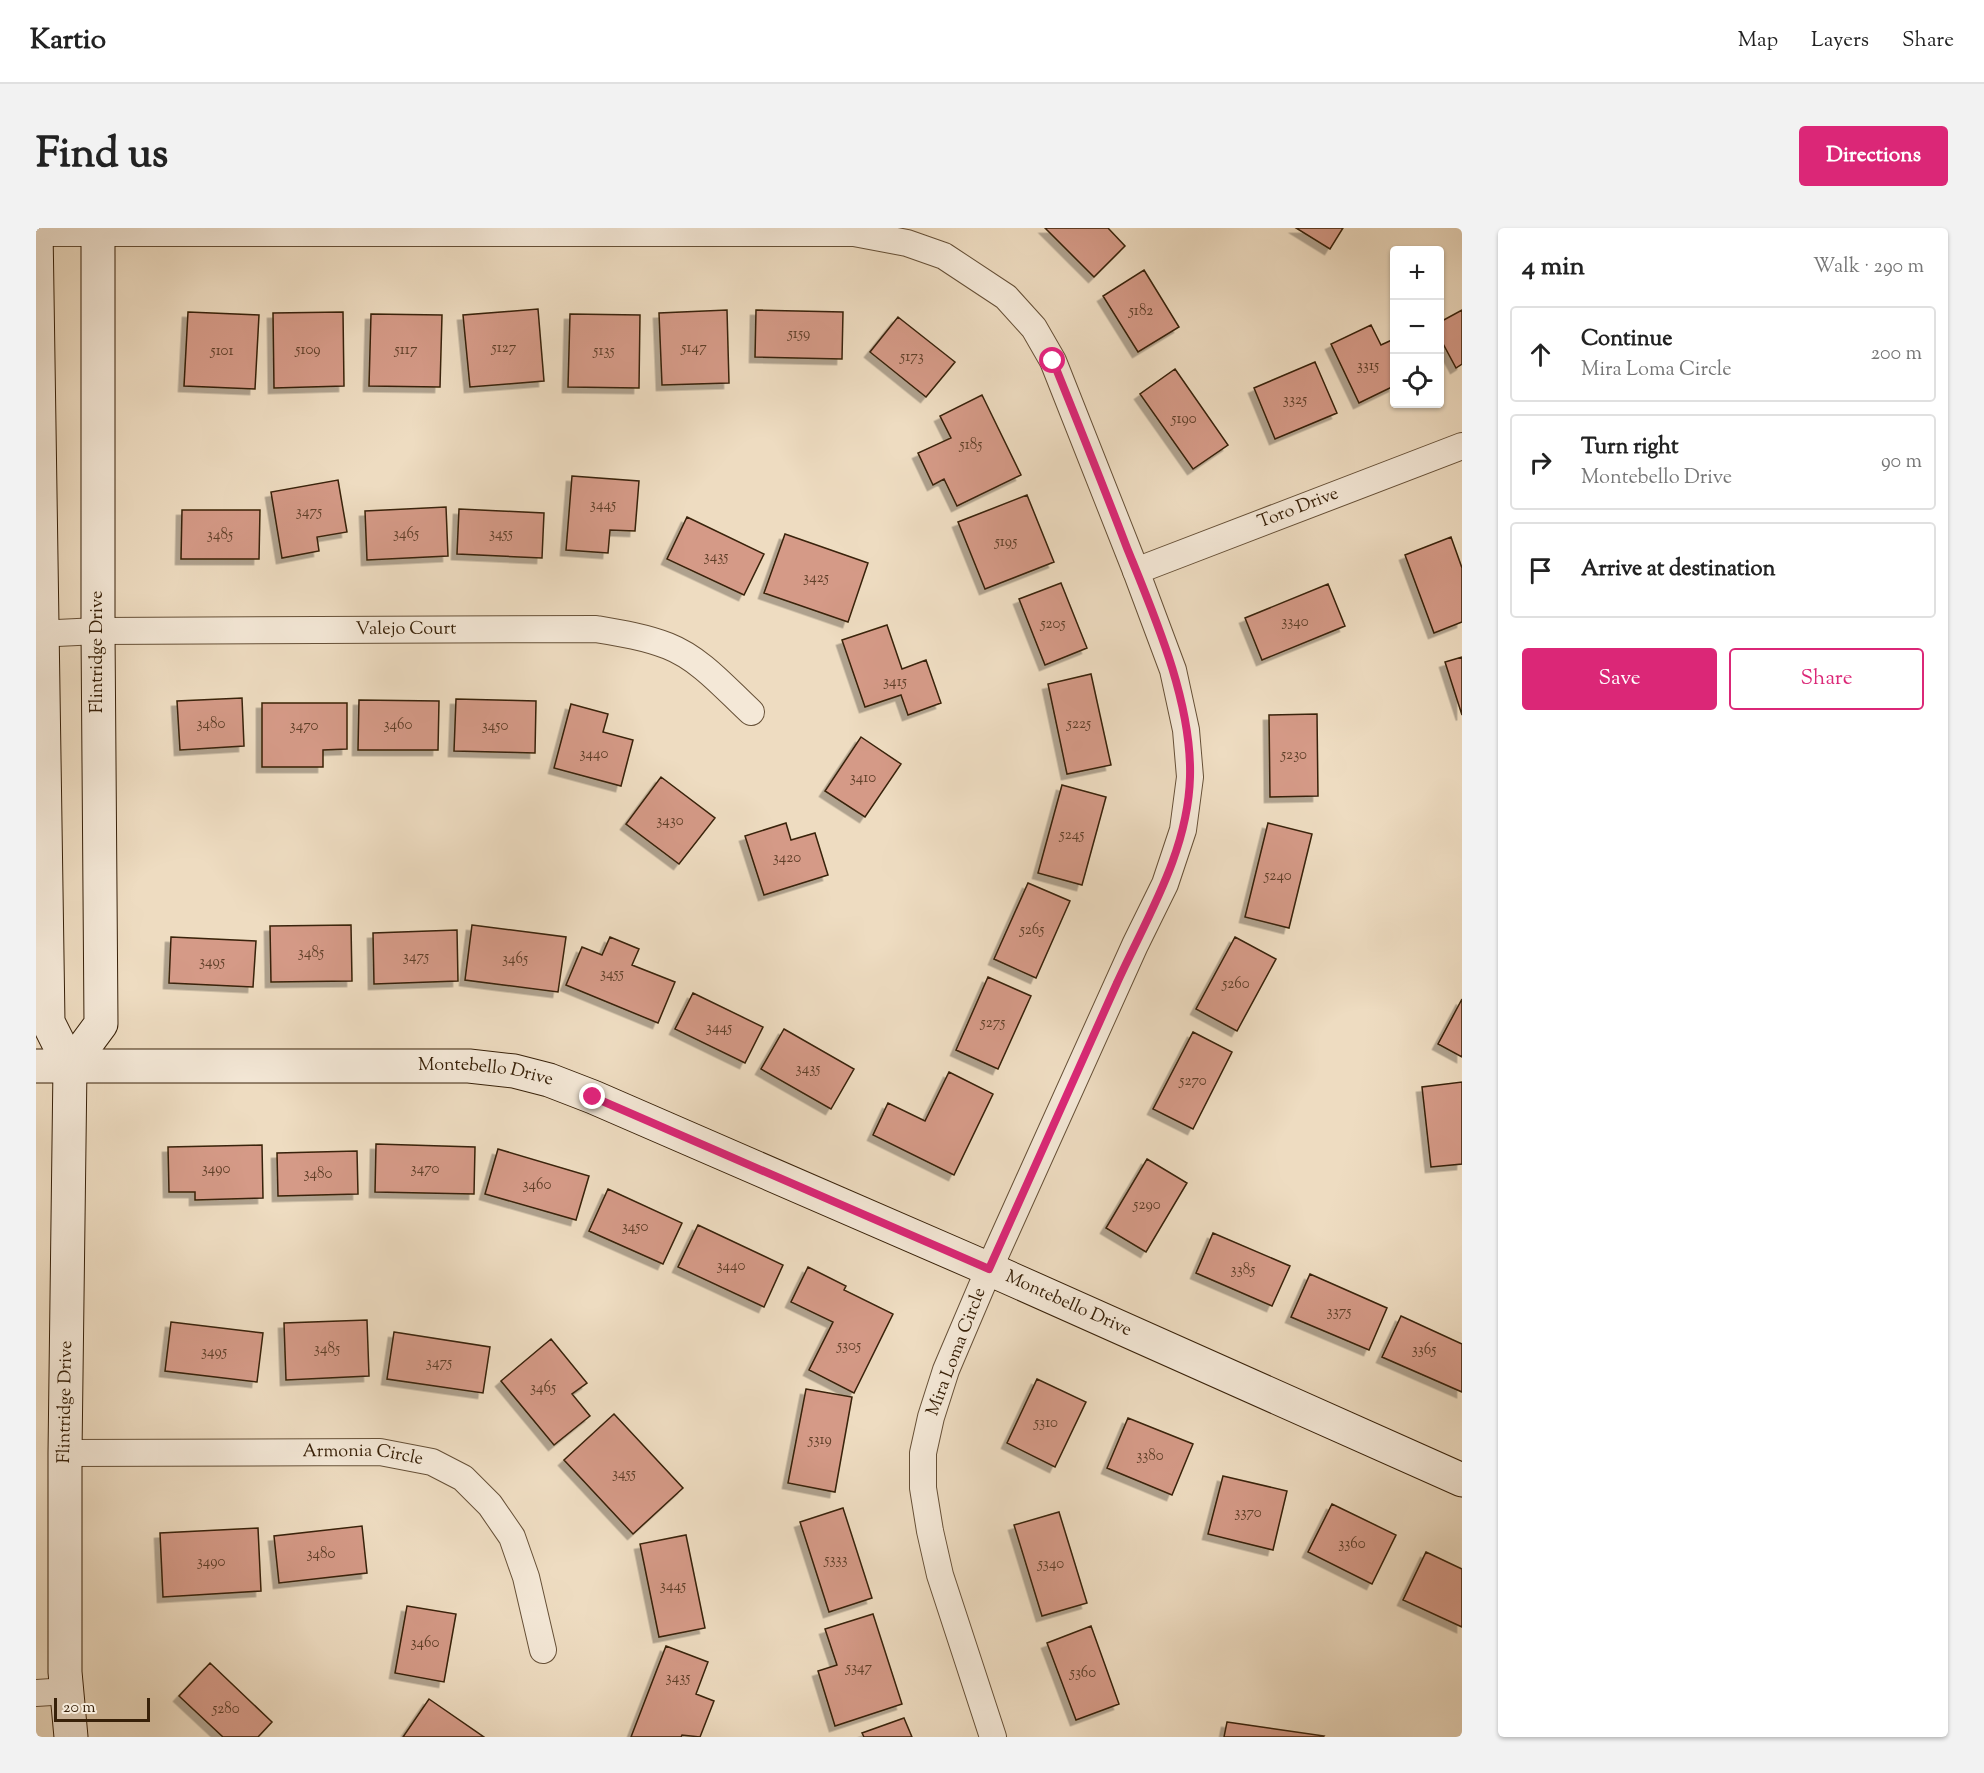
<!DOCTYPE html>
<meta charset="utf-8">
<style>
:root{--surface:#fff;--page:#f2f2f2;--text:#222;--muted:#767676;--line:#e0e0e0;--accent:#db2777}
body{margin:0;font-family:"Sorts Mill Goudy",serif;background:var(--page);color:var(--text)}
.controls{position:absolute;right:18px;top:18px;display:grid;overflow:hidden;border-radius:6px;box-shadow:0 2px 4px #0004}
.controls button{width:54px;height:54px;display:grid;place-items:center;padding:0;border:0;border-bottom:2px solid var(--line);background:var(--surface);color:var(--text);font:30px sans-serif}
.scale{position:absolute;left:18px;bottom:15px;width:96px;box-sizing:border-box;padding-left:6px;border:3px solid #382109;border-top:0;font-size:16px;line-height:21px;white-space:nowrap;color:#382109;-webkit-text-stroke:4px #f4e8d7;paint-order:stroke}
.stop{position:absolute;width:18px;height:18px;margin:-14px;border:4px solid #db2777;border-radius:50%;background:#fff}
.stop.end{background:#db2777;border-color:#fff;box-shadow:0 2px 6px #0008}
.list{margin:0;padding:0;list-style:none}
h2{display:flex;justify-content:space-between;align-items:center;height:78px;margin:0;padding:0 24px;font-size:26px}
h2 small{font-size:20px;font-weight:400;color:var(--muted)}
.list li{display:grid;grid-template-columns:39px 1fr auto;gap:18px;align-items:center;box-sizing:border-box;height:96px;margin:0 12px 12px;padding:0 12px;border:2px solid var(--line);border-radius:6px}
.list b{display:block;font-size:22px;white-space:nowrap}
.list p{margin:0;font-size:20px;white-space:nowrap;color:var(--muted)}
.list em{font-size:20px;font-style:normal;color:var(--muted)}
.actions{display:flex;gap:12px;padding:18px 24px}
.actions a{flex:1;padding:14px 0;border:2px solid var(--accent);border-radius:6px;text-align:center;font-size:21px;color:var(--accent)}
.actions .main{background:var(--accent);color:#fff}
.icon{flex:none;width:33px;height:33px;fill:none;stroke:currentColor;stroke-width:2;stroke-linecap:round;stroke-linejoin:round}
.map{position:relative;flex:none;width:1426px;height:1509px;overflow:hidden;border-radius:6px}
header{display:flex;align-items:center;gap:36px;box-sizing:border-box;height:84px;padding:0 30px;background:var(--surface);border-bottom:2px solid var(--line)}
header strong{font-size:28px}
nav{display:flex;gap:33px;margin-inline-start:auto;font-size:21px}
.intro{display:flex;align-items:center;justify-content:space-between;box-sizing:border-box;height:144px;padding:0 36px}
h1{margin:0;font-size:42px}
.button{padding:15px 27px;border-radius:6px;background:var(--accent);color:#fff;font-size:21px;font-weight:700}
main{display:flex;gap:36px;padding:0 36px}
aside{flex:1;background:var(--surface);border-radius:6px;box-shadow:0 2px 4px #0004}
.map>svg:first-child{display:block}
.building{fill:#d59a87;stroke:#382109;stroke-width:1.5;filter:url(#shadow)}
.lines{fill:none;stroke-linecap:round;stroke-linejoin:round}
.street-casing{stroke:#665037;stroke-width:28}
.secondary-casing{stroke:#382109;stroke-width:35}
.street{stroke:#f4e8d7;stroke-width:26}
.secondary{stroke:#f4e8d7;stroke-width:33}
.route{stroke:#db2777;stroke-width:8}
.labels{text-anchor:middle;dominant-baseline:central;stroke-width:4.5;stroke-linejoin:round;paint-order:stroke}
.number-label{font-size:15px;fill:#5f3f28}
.street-label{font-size:18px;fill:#382109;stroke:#f4e8d7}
</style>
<header>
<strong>Kartio</strong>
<nav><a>Map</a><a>Layers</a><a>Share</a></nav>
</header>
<div class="intro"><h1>Find us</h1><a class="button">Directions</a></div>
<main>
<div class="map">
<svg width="1426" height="1509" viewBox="0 0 1426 1509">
<defs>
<filter id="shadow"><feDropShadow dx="-5.5" dy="5.5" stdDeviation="0" flood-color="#0004"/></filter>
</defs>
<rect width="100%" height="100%" fill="#eedcc1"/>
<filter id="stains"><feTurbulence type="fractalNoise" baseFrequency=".00333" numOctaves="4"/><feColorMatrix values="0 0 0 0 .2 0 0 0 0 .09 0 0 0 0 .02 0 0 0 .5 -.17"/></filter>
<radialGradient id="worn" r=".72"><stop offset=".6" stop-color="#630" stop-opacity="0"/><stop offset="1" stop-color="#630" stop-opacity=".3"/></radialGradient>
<!-- building -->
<path class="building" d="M 1009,0 L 1072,0 L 1089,18 L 1058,49 Z
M 1260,0 L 1307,0 L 1294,21 Z
M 1108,42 L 1143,99 L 1102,124 L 1067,68 Z
M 502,81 L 508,153 L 434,159 L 427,87 Z
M 691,82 L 693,155 L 626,157 L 623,85 Z
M 720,82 L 807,84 L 806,131 L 719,129 Z
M 1426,82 L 1426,136 L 1420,140 L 1404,110 L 1404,94 Z
M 152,84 L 223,87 L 219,161 L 148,158 Z
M 307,84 L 308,158 L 238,160 L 237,85 Z
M 335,86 L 406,87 L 404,159 L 333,158 Z
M 534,86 L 604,87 L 603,160 L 532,159 Z
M 862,89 L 919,134 L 890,169 L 834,124 Z
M 1335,97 L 1345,117 L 1358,111 L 1358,158 L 1323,175 L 1295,116 Z
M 1279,134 L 1301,185 L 1239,211 L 1218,160 Z
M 1139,141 L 1192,217 L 1157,241 L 1104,166 Z
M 946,167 L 985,247 L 921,278 L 908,251 L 897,257 L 882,225 L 915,210 L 904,188 Z
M 536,248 L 603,253 L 599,303 L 574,302 L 572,325 L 530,322 Z
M 302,252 L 311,304 L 281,309 L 283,323 L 246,330 L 235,264 Z
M 991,267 L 1018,334 L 949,361 L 922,294 Z
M 410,279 L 412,328 L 331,332 L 329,283 Z
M 423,281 L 508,285 L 506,330 L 421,326 Z
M 146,282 L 224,282 L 223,331 L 145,331 Z
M 651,289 L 728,326 L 708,367 L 631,331 Z
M 749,306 L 832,335 L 812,394 L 728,365 Z
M 1415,309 L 1426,340 L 1426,394 L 1398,405 L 1369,327 Z
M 1025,355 L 1051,420 L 1009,437 L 983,371 Z
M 1292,356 L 1309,398 L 1226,432 L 1209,390 Z
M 851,397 L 866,441 L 890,432 L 905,475 L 872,487 L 865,467 L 829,479 L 806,412 Z
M 1426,429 L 1426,487 L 1409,434 Z
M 1055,446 L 1075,537 L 1031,546 L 1012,456 Z
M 206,470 L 208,518 L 144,522 L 141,473 Z
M 420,471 L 500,473 L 499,525 L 418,523 Z
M 323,472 L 403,473 L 402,522 L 322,522 Z
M 226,475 L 311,475 L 311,521 L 287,522 L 287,539 L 226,539 Z
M 535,476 L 572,486 L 567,504 L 597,512 L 585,558 L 518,540 Z
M 1281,486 L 1282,568 L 1234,569 L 1233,487 Z
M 825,509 L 865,536 L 829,589 L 789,563 Z
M 625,549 L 679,590 L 643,636 L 590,596 Z
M 1026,557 L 1070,569 L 1046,657 L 1002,645 Z
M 750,595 L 755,612 L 779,605 L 792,647 L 728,667 L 709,608 Z
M 1232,595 L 1276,606 L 1253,700 L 1209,689 Z
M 992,655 L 1034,673 L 1000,750 L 958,731 Z
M 315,697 L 316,753 L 235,754 L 234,698 Z
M 436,697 L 530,709 L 522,764 L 429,752 Z
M 421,702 L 422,753 L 338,756 L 337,705 Z
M 135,709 L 220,713 L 217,759 L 133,755 Z
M 574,709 L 603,721 L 596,737 L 639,754 L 622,795 L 530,757 L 546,719 L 566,727 Z
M 1199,709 L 1240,731 L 1201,803 L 1160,781 Z
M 952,749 L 995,768 L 962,841 L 920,822 Z
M 657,765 L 727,799 L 709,835 L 639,801 Z
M 1426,771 L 1426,829 L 1402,816 Z
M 748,801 L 818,841 L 795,881 L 725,841 Z
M 1157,804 L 1196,824 L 1157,901 L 1117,881 Z
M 913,844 L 957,866 L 918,947 L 837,907 L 852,875 L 889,893 Z
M 1426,854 L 1426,936 L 1395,939 L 1386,859 Z
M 340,916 L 439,919 L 438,966 L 339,964 Z
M 226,917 L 227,970 L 159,972 L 159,964 L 133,964 L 132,919 Z
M 462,921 L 553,948 L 540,992 L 449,966 Z
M 321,923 L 322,966 L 242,968 L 241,925 Z
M 1111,931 L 1151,955 L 1110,1024 L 1070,1000 Z
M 572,961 L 646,995 L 627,1036 L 553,1003 Z
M 662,997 L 747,1037 L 728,1079 L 642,1039 Z
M 1177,1005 L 1254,1038 L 1236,1078 L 1160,1045 Z
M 772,1039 L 810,1058 L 808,1062 L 857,1086 L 818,1165 L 773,1142 L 797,1094 L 755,1074 Z
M 1274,1046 L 1351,1080 L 1333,1122 L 1255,1089 Z
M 1365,1088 L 1426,1116 L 1426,1164 L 1346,1129 Z
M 331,1092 L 333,1148 L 250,1152 L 248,1095 Z
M 135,1094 L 227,1105 L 221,1154 L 129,1143 Z
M 358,1104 L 454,1119 L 447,1165 L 351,1151 Z
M 515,1111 L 551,1155 L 536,1166 L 554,1188 L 518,1217 L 465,1153 Z
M 1001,1151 L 1050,1174 L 1019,1239 L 971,1215 Z
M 770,1161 L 816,1169 L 799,1264 L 752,1255 Z
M 578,1186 L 647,1260 L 597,1306 L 528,1232 Z
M 1092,1190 L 1157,1216 L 1136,1267 L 1071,1240 Z
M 1187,1248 L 1251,1263 L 1237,1322 L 1172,1306 Z
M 1296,1276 L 1360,1307 L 1336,1356 L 1272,1324 Z
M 807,1280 L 836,1370 L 793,1384 L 764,1294 Z
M 1023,1284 L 1051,1375 L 1006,1388 L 978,1297 Z
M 326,1298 L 331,1345 L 243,1355 L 238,1308 Z
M 222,1300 L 225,1363 L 127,1369 L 124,1305 Z
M 650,1307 L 669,1400 L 623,1409 L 604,1316 Z
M 1390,1324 L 1426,1341 L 1426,1399 L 1367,1372 Z
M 371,1378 L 420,1386 L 408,1454 L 359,1445 Z
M 837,1386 L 866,1476 L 799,1498 L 782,1443 L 801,1437 L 789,1401 Z
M 1055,1398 L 1083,1476 L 1040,1492 L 1011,1415 Z
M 630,1418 L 672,1434 L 660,1466 L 678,1473 L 664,1509 L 646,1507 L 645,1509 L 595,1509 Z
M 174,1435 L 236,1494 L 222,1509 L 187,1509 L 143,1468 Z
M 393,1471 L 448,1509 L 367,1509 Z
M 868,1490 L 876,1509 L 828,1509 L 826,1505 Z
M 1191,1494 L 1288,1508 L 1287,1509 L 1188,1509 Z"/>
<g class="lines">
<!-- street casing -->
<g class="street-casing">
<g id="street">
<path d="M 0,5 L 818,5 L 871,15 L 908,28 L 970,69 L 998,100 L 1017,133 L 1100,343 L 1137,442 L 1150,502 L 1154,549 L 1147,602 L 1129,656 L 1099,717 L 953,1041 L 910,1142 L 895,1189 L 887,1225 L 887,1260 L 894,1303 L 904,1347 L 957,1509"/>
<path id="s1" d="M 1100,343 L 1426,218"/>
<path id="s2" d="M 0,406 L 62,403 L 560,401 C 584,405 609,409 632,418 C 665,431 690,461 715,484"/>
<path id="s3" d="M 29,1225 L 344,1224 L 396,1234 L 427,1250 L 454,1277 L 476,1309 L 490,1349 L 507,1422"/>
<path d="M 0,1465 L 31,1463"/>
</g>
</g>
<!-- secondary casing -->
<g class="secondary-casing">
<g id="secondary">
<path d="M 0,0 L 12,794 L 34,838 L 29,1225 L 29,1444 L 35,1509"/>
<path id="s4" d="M 0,838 L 433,838 L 478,843 L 513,852 L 557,869 L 953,1041 L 1426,1252"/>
<path d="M 34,838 L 65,796 L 62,403 L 62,0"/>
</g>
</g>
<!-- street -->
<use href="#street" class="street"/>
<!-- secondary -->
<use href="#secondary" class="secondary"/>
</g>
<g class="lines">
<!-- route -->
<path class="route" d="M 557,869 L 953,1041 C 995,945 1038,850 1081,755 C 1111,689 1152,624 1154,549 C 1156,474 1119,389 1091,320 C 1067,257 1042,195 1017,133"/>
</g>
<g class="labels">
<!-- number labels -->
<g class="number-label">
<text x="1105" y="83">5182</text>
<text x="763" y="106">5159</text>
<text x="468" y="120">5127</text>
<text x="658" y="120">5147</text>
<text x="272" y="122">5109</text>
<text x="370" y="122">5117</text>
<text x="186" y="123">5101</text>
<text x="568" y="123">5135</text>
<text x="876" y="129">5173</text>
<text x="1332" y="138">3315</text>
<text x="1259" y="172">3325</text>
<text x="1148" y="191">5190</text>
<text x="935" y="217">5185</text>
<text x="567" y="277">3445</text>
<text x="273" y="284">3475</text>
<text x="370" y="306">3465</text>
<text x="465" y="306">3455</text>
<text x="184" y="307">3485</text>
<text x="970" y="314">5195</text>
<text x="680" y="329">3435</text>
<text x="780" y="350">3425</text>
<text x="1259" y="394">3340</text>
<text x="1017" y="396">5205</text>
<text x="859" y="454">3415</text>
<text x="175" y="496">3480</text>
<text x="1043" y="496">5225</text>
<text x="362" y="497">3460</text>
<text x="268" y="498">3470</text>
<text x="459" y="498">3450</text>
<text x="558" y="526">3440</text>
<text x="1258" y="527">5230</text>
<text x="827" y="550">3410</text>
<text x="634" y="593">3430</text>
<text x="1036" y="607">5245</text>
<text x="751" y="630">3420</text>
<text x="1242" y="648">5240</text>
<text x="996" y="702">5265</text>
<text x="275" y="725">3485</text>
<text x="380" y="729">3475</text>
<text x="479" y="731">3465</text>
<text x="176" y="734">3495</text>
<text x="576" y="746">3455</text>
<text x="1200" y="756">5260</text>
<text x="957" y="795">5275</text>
<text x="683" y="800">3445</text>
<text x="772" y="841">3435</text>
<text x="1157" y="853">5270</text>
<text x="180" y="941">3490</text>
<text x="389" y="941">3470</text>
<text x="282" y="946">3480</text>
<text x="501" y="957">3460</text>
<text x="1111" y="977">5290</text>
<text x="599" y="999">3450</text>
<text x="695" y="1038">3440</text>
<text x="1207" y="1042">3385</text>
<text x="1303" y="1084">3375</text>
<text x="813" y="1118">5305</text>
<text x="291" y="1121">3485</text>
<text x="1388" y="1122">3365</text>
<text x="178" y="1124">3495</text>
<text x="403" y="1135">3475</text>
<text x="507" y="1160">3465</text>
<text x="1010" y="1195">5310</text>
<text x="784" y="1212">5319</text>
<text x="1114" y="1228">3380</text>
<text x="588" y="1246">3455</text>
<text x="1212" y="1285">3370</text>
<text x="1316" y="1316">3360</text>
<text x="285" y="1326">3480</text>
<text x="800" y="1332">5333</text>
<text x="175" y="1334">3490</text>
<text x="1015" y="1336">5340</text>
<text x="637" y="1358">3445</text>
<text x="389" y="1415">3460</text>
<text x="823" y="1440">5347</text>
<text x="1047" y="1445">5360</text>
<text x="642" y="1450">3435</text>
<text x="190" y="1481">5280</text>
</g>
<!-- street labels -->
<g class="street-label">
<text stroke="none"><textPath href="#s1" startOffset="174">Toro Drive</textPath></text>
<text stroke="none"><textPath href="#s2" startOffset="370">Valejo Court</textPath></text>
<text transform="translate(62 424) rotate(-90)">Flintridge Drive</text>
<text stroke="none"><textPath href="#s4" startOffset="450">Montebello Drive</textPath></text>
<text stroke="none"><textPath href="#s4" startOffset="1080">Montebello Drive</textPath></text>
<text transform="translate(921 1124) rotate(-69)">Mira Loma Circle</text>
<text transform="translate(30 1174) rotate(-89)">Flintridge Drive</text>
<text stroke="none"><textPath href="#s3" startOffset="298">Armonia Circle</textPath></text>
</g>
</g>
<rect width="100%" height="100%" filter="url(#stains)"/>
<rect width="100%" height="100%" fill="url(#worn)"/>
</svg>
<div class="controls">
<button>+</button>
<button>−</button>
<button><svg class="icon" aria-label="locate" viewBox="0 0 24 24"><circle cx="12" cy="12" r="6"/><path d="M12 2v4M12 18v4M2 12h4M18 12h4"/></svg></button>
</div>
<div class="scale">20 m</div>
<div class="stop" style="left:1017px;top:133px"></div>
<div class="stop end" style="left:557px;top:869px"></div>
</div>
<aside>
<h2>4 min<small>Walk · 290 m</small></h2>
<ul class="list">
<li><svg class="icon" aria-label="ahead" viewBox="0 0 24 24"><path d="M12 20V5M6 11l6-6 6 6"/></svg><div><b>Continue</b><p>Mira Loma Circle</p></div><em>200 m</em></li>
<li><svg class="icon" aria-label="right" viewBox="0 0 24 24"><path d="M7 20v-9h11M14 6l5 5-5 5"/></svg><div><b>Turn right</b><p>Montebello Drive</p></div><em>90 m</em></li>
<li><svg class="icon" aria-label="arrive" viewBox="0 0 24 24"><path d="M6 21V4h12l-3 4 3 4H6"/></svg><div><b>Arrive at destination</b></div></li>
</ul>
<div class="actions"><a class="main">Save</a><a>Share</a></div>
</aside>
</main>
